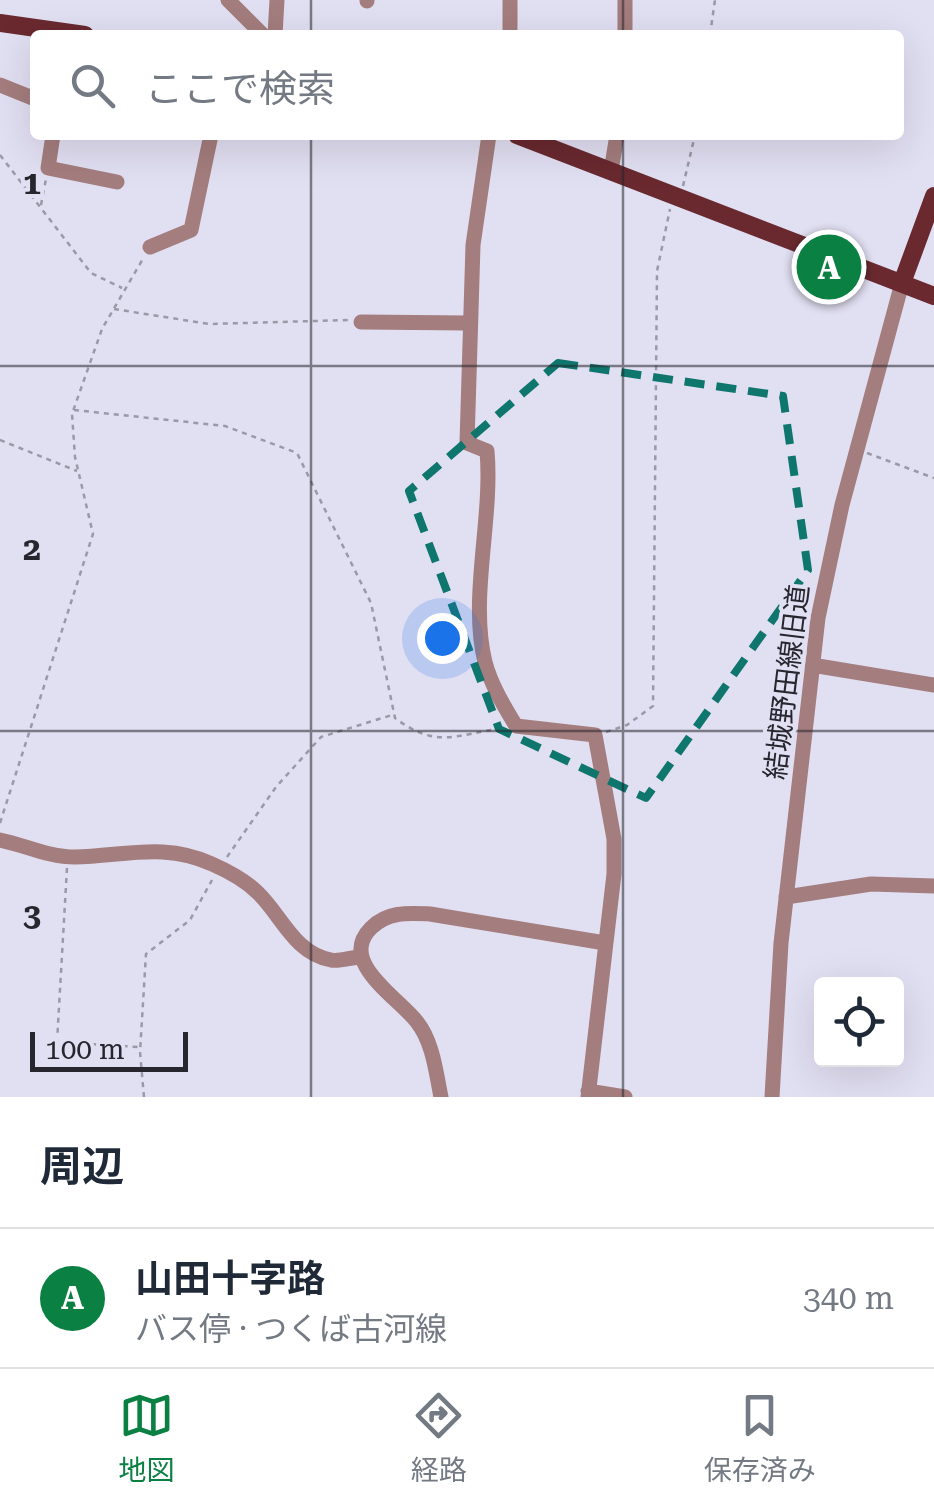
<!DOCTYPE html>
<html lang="ja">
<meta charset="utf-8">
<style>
:root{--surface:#fff;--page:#f6f6f7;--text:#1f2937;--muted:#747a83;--line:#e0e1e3;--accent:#0b8043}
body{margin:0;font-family:"Roboto Serif","Noto Sans JP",serif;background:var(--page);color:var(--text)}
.controls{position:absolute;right:30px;bottom:30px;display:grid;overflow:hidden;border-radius:10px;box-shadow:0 10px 40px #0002}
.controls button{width:90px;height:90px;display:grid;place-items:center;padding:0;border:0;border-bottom:2px solid var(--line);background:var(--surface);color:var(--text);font:50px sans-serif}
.scale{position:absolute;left:30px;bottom:25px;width:158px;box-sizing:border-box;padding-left:10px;border:5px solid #27262e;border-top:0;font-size:28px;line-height:35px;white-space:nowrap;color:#27262e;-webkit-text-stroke:8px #e1dff2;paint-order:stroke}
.you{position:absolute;left:442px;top:638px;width:35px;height:35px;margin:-25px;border:8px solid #fff;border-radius:50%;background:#1a73e8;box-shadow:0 0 0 15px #1a73e833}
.badge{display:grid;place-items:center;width:65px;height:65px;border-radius:50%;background:var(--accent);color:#fff;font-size:32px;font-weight:700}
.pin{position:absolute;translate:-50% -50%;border:5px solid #fff;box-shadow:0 2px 10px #0006}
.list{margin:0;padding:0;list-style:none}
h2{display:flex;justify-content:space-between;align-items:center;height:130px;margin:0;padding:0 40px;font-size:42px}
h2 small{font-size:32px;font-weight:400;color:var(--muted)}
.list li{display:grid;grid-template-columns:65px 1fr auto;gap:30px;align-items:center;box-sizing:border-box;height:140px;padding:0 40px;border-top:2px solid var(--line)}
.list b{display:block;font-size:38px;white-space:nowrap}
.list p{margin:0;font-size:32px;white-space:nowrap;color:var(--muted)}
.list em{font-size:32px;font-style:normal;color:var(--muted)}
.icon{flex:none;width:55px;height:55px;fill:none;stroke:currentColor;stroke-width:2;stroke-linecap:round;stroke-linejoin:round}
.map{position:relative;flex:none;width:934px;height:1097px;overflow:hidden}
.search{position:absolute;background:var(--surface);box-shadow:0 10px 40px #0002;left:30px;right:30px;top:30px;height:110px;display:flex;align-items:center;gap:25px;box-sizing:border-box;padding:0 35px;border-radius:10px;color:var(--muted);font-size:38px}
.sheet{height:270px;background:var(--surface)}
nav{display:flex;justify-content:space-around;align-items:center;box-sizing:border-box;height:140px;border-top:2px solid var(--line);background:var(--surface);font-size:28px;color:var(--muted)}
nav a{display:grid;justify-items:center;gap:5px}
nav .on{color:var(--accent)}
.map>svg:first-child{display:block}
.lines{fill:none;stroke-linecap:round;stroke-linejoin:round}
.path{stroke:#9a99a7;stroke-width:2.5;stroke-dasharray:5 5;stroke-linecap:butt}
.minor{stroke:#a47d7e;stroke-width:15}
.major{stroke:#69292f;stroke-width:18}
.marked{fill:none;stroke:#0f766e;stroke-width:8;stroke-dasharray:20 12;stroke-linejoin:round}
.grid{fill:none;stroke:#27262e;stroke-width:2.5;stroke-opacity:0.55}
.labels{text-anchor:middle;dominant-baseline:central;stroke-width:8;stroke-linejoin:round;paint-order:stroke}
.street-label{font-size:28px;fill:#27262e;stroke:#e1dff2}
.grid-label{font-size:32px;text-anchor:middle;font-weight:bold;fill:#27262e;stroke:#e1dff2;stroke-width:8;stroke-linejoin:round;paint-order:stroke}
</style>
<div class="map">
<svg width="934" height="1097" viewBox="0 0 934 1097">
<rect width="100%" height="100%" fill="#e1dff2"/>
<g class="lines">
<!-- path -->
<path class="path" d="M 710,35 L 715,0
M 0,155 L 91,273 L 122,288
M 683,186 L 695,135
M 41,205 L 46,179
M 114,309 L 209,324 L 349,320
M 74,410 L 225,426 L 297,453 L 371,603 L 395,718 C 438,750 456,734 504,728
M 0,440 L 77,471
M 867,453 L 934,478
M 606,732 L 627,725 L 653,706 L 657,271 L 670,209
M 0,823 L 93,534 L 75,457 L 72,414 L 102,329 L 144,257
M 227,857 L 276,787 L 321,737 L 392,715
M 67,868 L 57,1042 L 138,1047
M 144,1097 L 140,1052 L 146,954 L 190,920 L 212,880"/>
<!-- minor -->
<path class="minor" d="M 228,0 L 263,35
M 625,0 L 625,35
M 367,1 L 367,0
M 275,35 L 277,0
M 510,35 L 510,0
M 0,85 L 35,99
M 53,135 L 48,168 L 117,182
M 489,135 L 473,245 L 467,443 L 487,451 C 493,519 469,598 485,662 C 491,685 504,706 516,726 L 595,735 L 614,839 L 614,874 L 588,1097
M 611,171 L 617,135
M 150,247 L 191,230 L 211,135
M 361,322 L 467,323
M 812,665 L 934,685
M 0,840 C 25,845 48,857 75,857 C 124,856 165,842 212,864 C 228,871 246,881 258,893 C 282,916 294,953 331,960 C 339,962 352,957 361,957
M 786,897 L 871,884 L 934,886
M 588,1091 L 625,1097
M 441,1097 C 436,1073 433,1042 417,1022 C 399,998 337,962 371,928 C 388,911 409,913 430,914 L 605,943
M 772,1097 L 781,943 L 818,618 L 842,505 L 902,283"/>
<!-- major -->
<path class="major" d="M 0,23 L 85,35
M 517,135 L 934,296
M 902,283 L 934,196"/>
</g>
<!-- marked area -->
<path class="marked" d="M 558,363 L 783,396 L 808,570 L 646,798 L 499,729 L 409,491 Z"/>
<!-- grid -->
<path class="grid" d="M 311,0 L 311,35M 623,0 L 623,35M 311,135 L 311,1097M 623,135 L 623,1097M 0,366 L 934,366M 0,731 L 934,731"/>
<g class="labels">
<!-- street labels -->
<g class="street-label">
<text transform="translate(787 682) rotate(-83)">結城野田線旧道</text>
</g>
</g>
<g class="grid-label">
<text x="32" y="194">1</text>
<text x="32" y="560">2</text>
<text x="32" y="926">3</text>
</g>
</svg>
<div class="controls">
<button><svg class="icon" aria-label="locate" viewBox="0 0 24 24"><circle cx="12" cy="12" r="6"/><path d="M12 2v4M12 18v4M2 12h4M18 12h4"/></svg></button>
</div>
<div class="scale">100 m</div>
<div class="you"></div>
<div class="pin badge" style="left:829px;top:267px">A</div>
<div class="search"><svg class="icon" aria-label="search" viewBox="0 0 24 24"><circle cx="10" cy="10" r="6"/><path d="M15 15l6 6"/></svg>ここで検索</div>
</div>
<section class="sheet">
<h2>周辺<small></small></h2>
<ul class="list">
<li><span class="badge">A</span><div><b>山田十字路</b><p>バス停 · つくば古河線</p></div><em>340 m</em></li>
</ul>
</section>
<nav>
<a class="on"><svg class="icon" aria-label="map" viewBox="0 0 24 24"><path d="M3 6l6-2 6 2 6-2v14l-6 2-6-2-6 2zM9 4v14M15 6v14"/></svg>地図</a>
<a><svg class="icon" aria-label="directions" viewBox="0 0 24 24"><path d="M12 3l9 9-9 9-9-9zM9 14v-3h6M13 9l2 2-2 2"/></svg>経路</a>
<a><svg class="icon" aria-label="saved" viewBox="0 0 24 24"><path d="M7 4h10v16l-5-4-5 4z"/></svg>保存済み</a>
</nav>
